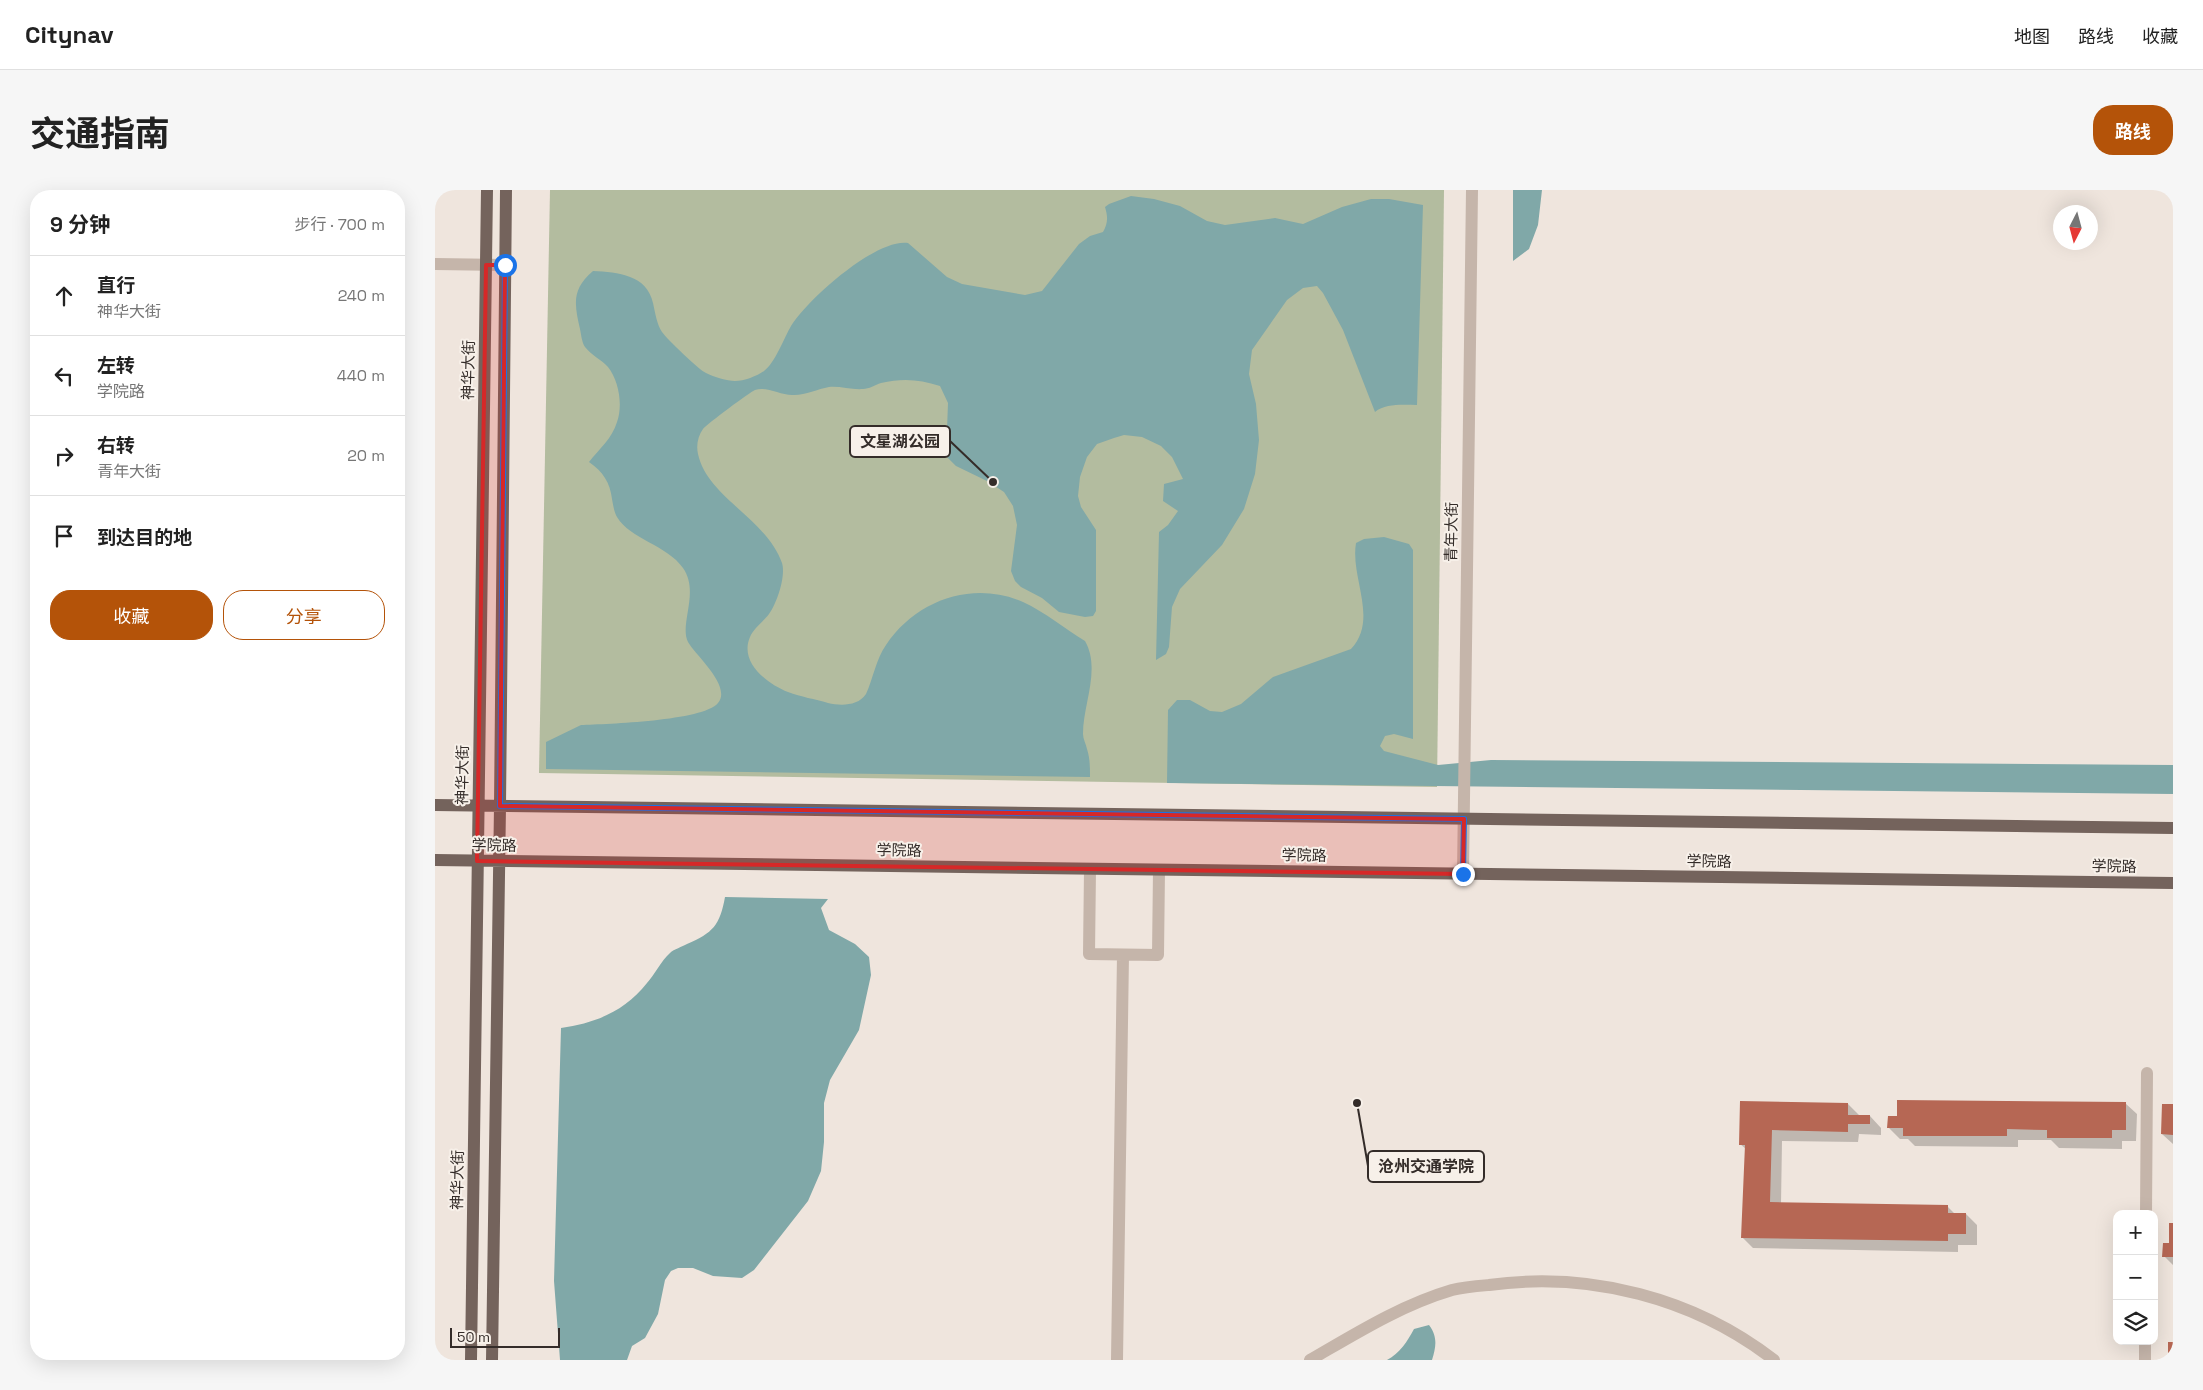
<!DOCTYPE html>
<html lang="zh">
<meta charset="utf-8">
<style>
:root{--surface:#fff;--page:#f6f6f6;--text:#222;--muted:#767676;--line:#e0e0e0;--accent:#b45309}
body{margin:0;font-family:"Space Grotesk","Noto Sans SC",sans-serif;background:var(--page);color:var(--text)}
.controls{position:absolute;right:15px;bottom:15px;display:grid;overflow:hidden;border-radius:10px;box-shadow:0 5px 20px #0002}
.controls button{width:45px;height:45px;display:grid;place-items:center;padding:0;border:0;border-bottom:1px solid var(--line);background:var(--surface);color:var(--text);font:25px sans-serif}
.compass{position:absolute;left:1618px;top:15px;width:45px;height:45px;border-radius:50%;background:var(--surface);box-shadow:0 5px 20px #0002;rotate:186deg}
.scale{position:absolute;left:15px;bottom:12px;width:110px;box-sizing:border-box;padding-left:5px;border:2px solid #342c29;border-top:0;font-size:14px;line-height:18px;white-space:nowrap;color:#342c29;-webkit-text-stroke:4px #f7f0e9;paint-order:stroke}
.stop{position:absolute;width:15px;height:15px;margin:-11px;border:4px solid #1a73e8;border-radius:50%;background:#fff}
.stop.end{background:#1a73e8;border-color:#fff;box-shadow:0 1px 5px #0008}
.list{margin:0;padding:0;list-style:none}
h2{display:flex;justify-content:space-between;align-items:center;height:65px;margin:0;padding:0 20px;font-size:21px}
h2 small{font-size:16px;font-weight:400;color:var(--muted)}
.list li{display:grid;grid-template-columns:32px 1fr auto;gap:15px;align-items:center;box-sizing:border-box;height:80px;padding:0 20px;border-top:1px solid var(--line)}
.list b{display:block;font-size:19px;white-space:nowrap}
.list p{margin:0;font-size:16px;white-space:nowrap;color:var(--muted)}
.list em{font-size:16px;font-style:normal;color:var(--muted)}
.actions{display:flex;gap:10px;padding:15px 20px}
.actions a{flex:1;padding:11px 0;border:1px solid var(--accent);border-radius:20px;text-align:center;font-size:18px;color:var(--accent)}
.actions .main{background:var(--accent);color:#fff}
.icon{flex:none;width:28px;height:28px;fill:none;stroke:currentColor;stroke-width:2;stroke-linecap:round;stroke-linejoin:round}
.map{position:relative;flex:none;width:1738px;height:1170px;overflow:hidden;border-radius:20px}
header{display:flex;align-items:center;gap:30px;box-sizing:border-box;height:70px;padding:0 25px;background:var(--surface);border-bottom:1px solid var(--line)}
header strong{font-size:24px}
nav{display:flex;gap:28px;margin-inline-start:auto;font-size:18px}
.intro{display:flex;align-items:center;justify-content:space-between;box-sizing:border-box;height:120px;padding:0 30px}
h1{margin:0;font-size:35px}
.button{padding:12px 22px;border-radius:20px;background:var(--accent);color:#fff;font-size:18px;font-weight:700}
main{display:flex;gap:30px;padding:0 30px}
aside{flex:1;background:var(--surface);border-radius:20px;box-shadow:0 5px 20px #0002}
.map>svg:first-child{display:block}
.green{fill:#b3bc9f}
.water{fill:#80a8a8}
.shadow{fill:#0003}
.building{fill:#b66754}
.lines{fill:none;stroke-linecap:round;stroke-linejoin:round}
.minor{stroke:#c5b5aa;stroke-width:12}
.major{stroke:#74635c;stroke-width:12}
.route{stroke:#1a73e8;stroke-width:6}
.marked{fill:#d62828;fill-opacity:0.2;stroke:#d62828;stroke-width:4;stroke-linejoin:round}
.labels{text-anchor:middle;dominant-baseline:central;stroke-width:4;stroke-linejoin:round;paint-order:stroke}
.street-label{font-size:15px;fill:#342c29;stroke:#f7f0e9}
.leader{fill:none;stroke:#342c29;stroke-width:2}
.callout-dot{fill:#342c29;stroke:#f7f0e9;stroke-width:2}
.callout{fill:#f7f0e9;stroke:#342c29;stroke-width:2}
.callout-label{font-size:16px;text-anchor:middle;font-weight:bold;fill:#342c29}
</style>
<header>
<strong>Citynav</strong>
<nav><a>地图</a><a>路线</a><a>收藏</a></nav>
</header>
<div class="intro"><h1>交通指南</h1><a class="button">路线</a></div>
<main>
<aside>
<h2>9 分钟<small>步行 · 700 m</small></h2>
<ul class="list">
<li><svg class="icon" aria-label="ahead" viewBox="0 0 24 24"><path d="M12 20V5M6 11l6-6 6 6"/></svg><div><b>直行</b><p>神华大街</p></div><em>240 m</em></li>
<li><svg class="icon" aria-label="left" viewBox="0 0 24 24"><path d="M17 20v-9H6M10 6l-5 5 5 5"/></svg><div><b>左转</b><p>学院路</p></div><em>440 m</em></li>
<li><svg class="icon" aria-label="right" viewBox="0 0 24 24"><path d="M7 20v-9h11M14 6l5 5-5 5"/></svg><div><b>右转</b><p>青年大街</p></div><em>20 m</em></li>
<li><svg class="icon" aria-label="arrive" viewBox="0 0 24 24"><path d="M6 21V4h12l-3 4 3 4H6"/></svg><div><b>到达目的地</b></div></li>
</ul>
<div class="actions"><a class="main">收藏</a><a>分享</a></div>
</aside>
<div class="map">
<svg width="1738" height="1170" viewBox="0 0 1738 1170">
<rect width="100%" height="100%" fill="#efe5dd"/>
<!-- green -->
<path class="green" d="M 115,0 L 1009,0 L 1002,597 L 104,583 Z"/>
<!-- water -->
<path class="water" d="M 1078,0 L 1107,0 L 1103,35 L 1094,59 L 1078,71 Z
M 696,6 L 719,9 L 745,16 L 772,31 L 790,35 L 840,28 L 868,34 L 907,17 L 936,9 L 954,9 L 988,15 L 982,215 C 968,215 951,213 940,222 L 908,140 L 888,103 L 882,96 L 868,98 L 852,110 L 817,160 L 814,184 L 821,214 L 824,250 L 820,284 L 809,319 L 787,355 L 745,399 L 737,417 L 734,457 L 731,464 L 721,470 L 724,342 L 733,335 L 743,321 L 728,311 L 729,294 L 748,289 L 737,267 L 726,256 L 707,247 L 689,245 L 679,248 L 662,254 L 652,267 L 645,287 L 643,306 L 646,317 L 661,340 L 661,421 L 658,426 L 650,427 L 624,422 L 607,408 L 586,397 L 580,391 L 576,381 L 582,335 L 578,316 L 569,302 L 552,291 L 521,276 L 511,266 L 513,213 L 505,196 C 484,189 467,188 446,193 C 440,195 434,199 428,199 C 417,200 405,196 394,197 C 382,199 369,206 357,205 C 345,205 331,196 320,200 C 315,202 272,234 268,239 C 263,246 261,255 263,264 C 272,307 332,329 347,373 C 351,386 342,413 334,424 C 329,431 319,438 315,447 C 304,472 332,494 353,502 C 366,507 380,509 393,513 C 406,516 423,516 431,504 C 438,489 441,469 451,455 C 481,410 538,390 588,412 C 610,422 630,439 650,451 C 666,479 648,514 648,544 C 648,549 651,554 652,559 C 655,568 655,577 655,587 L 111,579 L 111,552 L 146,535 C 172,534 268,531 283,513 C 297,496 261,466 253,452 C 244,434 265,402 248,378 C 232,355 195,349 182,327 C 179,322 178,314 177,309 C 175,292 168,282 154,272 C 164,259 177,249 182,232 C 188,215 184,191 173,177 C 167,170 156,165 150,157 C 147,153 146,144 145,139 C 139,113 137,99 158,81 C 183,82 212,85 218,113 C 220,122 222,135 227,142 C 232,149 264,180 271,183 C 279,187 292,191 300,191 C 309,191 322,186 329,181 C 340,173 349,148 356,136 C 372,110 441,48 473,53 L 512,87 L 527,94 L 590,105 L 607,101 L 644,54 L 655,46 L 668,42 C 673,33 673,27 670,17 L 674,14 Z
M 949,347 L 974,354 L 978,360 L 978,549 L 959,544 L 950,546 L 945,556 L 949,561 L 1003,575 L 1056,570 L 1738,575 L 1738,604 L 732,593 L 733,520 L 742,510 L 755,510 L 775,521 L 787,522 L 806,514 L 838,487 L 916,459 C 944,429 915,388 921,353 L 929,349 Z
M 290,707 L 393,709 L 386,718 L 394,740 L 420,754 L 434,767 L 436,785 L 424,840 L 395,890 L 389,913 L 389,952 L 386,981 L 373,1011 L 319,1080 L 307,1088 L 278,1086 L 258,1078 L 243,1078 L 236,1081 L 230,1090 L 223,1124 L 210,1148 L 197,1156 L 192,1170 L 125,1170 L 119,1091 L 126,838 C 161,833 190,821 212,793 C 220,784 226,771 235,763 C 239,759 247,757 252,754 C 278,743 285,735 290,707 Z
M 994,1135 C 1003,1147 1001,1157 997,1170 L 952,1170 C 965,1163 972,1152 979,1139 Z"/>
<!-- shadow -->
<path class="shadow" d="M 1306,912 L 1413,914 L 1424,925 L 1435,926 L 1446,938 L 1446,945 L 1424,944 L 1423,952 L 1347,951 L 1346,1014 L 1513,1017 L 1520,1024 L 1531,1024 L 1542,1035 L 1542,1055 L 1523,1055 L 1523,1062 L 1318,1058 L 1307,1047 L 1311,959 L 1305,954 Z
M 1690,913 L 1702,924 L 1701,951 L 1687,951 L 1687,959 L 1624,958 L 1616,950 L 1583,950 L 1583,957 L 1480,956 L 1473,949 L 1465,949 L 1454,938 Z
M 1738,916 L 1738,954 L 1727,944 Z
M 1738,1034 L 1738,1075 L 1729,1066 L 1735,1054 Z"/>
<!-- building -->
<path class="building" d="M 1462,910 L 1691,912 L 1691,940 L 1677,940 L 1677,948 L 1612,948 L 1612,940 L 1572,939 L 1572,946 L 1468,946 L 1468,938 L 1452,938 L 1453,926 L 1462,926 Z
M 1305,911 L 1413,913 L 1413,925 L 1435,925 L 1435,934 L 1413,934 L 1413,942 L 1337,940 L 1335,1012 L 1513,1015 L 1513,1023 L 1531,1023 L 1531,1044 L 1513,1044 L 1513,1051 L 1306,1048 L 1310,955 L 1304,955 Z
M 1727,914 L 1738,914 L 1738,945 L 1726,944 Z
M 1734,1033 L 1738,1033 L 1738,1067 L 1727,1067 L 1728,1053 L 1734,1053 Z
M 1733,1152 L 1738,1152 L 1738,1170 L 1733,1170 Z"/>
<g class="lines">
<!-- minor -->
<path class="minor" d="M 0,74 L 70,75
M 655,679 L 654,764 L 723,765 L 724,680
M 1028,684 L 1037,0
M 1711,1024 L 1712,883
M 682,1170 L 688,765
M 875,1170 C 920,1144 966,1115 1017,1100 C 1029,1097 1042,1096 1054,1095 C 1155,1081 1259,1108 1339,1170
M 1710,1170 L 1710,1151"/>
<!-- major -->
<path class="major" d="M 0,615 L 1738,638
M 0,670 L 1738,693
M 36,1170 L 52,0
M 57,1170 L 65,616 L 71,0"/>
</g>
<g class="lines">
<!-- route -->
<path class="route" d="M 70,75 L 65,616 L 1029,629 L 1028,684"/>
</g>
<!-- marked area -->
<path class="marked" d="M 51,75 L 70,75 L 65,616 L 1029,629 L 1028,684 L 42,671 Z"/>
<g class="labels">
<!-- street labels -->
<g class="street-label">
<text transform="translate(33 180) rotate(-89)">神华大街</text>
<text transform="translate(1016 342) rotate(-89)">青年大街</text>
<text transform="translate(27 585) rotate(-89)">神华大街</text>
<text transform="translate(59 655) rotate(1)">学院路</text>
<text transform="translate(464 660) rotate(1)">学院路</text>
<text transform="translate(869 665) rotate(1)">学院路</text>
<text transform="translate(1274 671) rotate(1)">学院路</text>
<text transform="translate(1679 676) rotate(1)">学院路</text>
<text transform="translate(22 990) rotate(-89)">神华大街</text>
</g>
</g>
<!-- callouts -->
<path class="leader" d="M558 292L515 251M922 913L933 976"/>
<g class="callout-dot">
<circle cx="558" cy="292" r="5"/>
<circle cx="922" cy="913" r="5"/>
</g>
<g class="callout">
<rect x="415" y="236" width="100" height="31" rx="5"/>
<rect x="933" y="961" width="116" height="31" rx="5"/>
</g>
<g class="callout-label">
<text x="465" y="257">文星湖公园</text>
<text x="991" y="982">沧州交通学院</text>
</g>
</svg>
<div class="controls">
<button>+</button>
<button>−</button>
<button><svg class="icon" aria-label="layers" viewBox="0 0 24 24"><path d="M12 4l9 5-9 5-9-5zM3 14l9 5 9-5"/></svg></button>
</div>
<svg class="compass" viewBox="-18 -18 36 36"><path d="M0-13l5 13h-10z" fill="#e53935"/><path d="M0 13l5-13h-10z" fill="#767676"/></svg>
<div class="scale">50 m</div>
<div class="stop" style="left:70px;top:75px"></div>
<div class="stop end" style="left:1028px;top:684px"></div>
</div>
</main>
